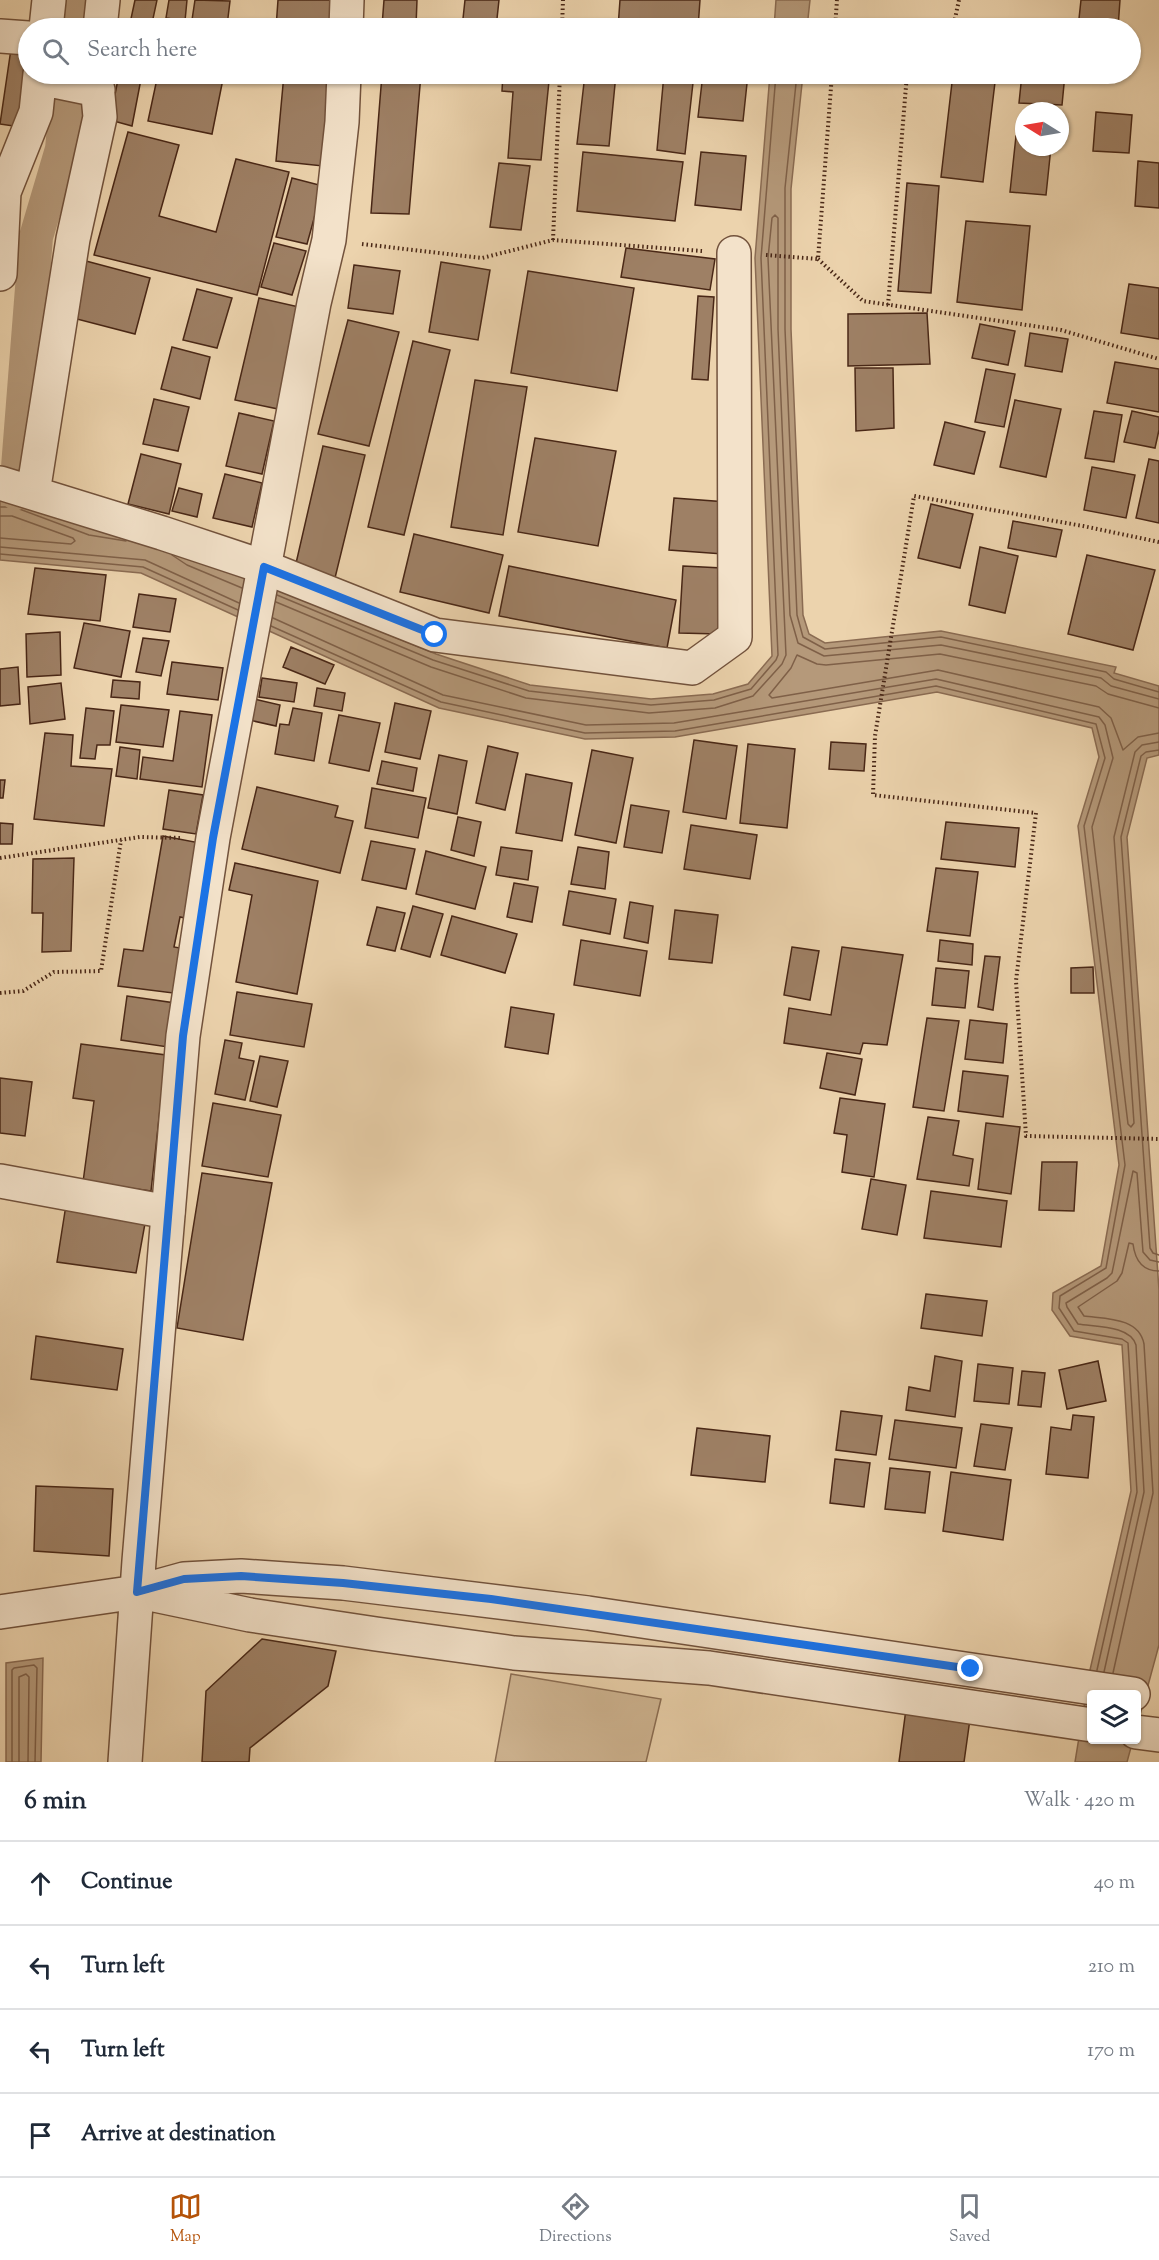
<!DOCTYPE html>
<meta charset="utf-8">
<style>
:root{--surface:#fff;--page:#f2f2f3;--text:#1f2937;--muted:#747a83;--line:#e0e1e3;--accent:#b45309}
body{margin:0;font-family:"Sorts Mill Goudy",serif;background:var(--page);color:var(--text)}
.controls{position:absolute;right:18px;bottom:18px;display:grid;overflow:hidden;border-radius:6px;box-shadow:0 2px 4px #0004}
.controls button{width:54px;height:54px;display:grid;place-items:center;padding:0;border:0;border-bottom:2px solid var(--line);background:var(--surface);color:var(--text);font:30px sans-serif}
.compass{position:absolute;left:1015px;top:102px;width:54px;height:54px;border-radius:50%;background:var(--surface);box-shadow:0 2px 4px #0004;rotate:281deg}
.stop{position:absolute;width:18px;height:18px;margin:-14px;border:4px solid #1a73e8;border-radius:50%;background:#fff}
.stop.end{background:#1a73e8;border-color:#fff;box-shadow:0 2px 6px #0008}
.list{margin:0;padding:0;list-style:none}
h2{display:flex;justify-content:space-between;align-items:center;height:78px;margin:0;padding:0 24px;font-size:26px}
h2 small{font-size:20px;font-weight:400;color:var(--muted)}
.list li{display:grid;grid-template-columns:39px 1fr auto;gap:18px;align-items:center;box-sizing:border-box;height:84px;padding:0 24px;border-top:2px solid var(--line)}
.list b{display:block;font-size:22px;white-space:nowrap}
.list em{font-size:20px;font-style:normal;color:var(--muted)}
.icon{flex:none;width:33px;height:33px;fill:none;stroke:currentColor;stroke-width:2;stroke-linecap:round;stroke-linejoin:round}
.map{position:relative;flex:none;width:1159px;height:1762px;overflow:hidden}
.search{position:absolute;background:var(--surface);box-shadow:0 2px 4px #0004;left:18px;right:18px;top:18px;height:66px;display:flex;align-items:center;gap:15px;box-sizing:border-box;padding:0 21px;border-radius:33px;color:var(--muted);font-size:22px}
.sheet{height:414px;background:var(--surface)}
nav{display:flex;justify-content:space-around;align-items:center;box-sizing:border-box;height:84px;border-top:2px solid var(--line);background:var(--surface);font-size:16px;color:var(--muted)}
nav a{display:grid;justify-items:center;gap:3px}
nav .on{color:var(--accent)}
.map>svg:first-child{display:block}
.pitch{fill:#d0b693;stroke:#8c6e54;stroke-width:1.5}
.water{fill:#b5997a;stroke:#8a6b52;stroke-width:1.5}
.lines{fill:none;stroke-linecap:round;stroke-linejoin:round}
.shore{stroke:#7f6048;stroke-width:1.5}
.canal{stroke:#b5997a;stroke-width:34}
.building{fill:#9e8065;stroke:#492716;stroke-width:1.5}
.minor-casing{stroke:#72523c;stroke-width:36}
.tertiary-casing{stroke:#72523c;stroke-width:36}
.path{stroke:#492716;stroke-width:4;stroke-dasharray:1.5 3;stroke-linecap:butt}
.minor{stroke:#f3e2ca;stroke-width:33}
.tertiary{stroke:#f3e2ca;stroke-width:33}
.route{stroke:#1a73e8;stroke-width:8}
</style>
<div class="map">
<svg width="1159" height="1762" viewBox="0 0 1159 1762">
<rect width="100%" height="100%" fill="#ecd3ad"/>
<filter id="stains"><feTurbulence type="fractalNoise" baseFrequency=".00333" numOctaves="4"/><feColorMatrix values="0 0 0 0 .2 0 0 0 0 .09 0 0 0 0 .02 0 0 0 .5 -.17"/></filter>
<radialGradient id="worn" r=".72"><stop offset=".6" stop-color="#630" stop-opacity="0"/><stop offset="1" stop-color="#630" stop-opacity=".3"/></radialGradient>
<!-- pitch -->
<path class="pitch" d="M 511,1674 L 661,1699 L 646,1762 L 495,1762 Z"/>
<!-- water -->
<path class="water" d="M 776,0 L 810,0 L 807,28 L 774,28 Z
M 770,74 L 803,74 L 791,189 L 791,329 L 803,615 L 809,634 L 825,643 L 941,631 L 1116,667 L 1114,673 L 1159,686 L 1159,755 L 1147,758 L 1127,837 L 1159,1290 L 1159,1645 L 1137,1726 L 1136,1694 L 1092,1694 L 1092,1740 L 1133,1740 L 1127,1762 L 1075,1762 L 1090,1670 L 1131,1491 L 1122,1345 L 1070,1336 L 1052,1310 L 1053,1293 L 1101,1266 L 1119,1165 L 1078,826 L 1099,757 L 1092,728 L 937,692 L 675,737 L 585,739 L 439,708 L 141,573 L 0,560 L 0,493 L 162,533 L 329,610 L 436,654 L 530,685 L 651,699 L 713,694 L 748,684 L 772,656 L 755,258 Z
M 43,1658 L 41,1762 L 6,1762 L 6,1663 Z"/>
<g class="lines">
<!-- shore -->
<path class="shore" d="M 797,74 L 785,188 L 785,329 L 797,615 L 803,637 L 825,649 L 941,637 L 1106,672 L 1114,679 L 1159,692
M 0,507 L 14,507 L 89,535 L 126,541
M 0,516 L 12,516 L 73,538 L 75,541 L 71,544 L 0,538
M 0,547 L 145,560 L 239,603
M 0,554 L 143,567 L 238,610
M 172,555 L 187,565 L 242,588
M 277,595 L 433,660 L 529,691 L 651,705 L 714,700 L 751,689 L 776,660 L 778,655 L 761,258 L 776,74
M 276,602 L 431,667 L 526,698 L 649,713 L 715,708 L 753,696 L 782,664 L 786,655 L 768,258 L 772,218 L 775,215 L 778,218 L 778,329 L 790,615 L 798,643 L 824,656 L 941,645 L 1101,678 L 1111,686 L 1159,699
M 273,618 L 443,695 L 586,725 L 674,723 L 936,679 L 1099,717 L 1105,725 L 1113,758 L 1092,827 L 1128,1124 L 1131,1127 L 1134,1123 L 1114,837 L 1135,752 L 1142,745 L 1159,742
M 271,626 L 441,702 L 585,733 L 675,731 L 936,686 L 1096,724 L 1105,758 L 1084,826 L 1125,1165 L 1106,1268 L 1060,1296 L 1059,1308 L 1074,1331 L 1122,1339 L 1128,1343 L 1137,1492 L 1097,1670
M 1159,708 L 1108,694 L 1096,686 L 940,654 L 826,665 L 817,664 L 797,655 L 791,668 L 769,695 L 772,698 L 938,670 L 1099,707 L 1111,718 L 1123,750 L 1138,737 L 1159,733
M 1159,750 L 1146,752 L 1141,756 L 1121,837 L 1150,1248 L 1153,1253 L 1159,1255
M 1104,1672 L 1144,1492 L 1136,1345 C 1130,1325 1095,1327 1078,1324 L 1067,1307 L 1066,1303 L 1107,1278 L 1112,1273 L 1133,1171 L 1137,1173 L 1143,1252 L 1150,1260 L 1159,1262
M 1113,1673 L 1153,1493 L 1144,1344 C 1139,1317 1105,1319 1084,1316 L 1078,1307 L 1117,1281 L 1122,1273 L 1129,1243 L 1133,1244 C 1135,1260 1142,1271 1159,1271
M 12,1762 L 12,1670 L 14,1668 L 34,1665 L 37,1668 L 35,1762
M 19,1762 L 19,1677 L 26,1674 L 29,1677 L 28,1762"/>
<!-- canal -->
<path class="canal" d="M 73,28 L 76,0
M 16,493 L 36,237 L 62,149 L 69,74"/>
</g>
<!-- building -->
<path class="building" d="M 135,0 L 157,0 L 151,28 L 129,28 Z
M 169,0 L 187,0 L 185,21 L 166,18 Z
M 195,0 L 230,1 L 227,26 L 192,20 Z
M 278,0 L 338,0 L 336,28 L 276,28 Z
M 384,0 L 417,0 L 416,26 L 382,26 Z
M 465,0 L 499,0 L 496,28 L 462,28 Z
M 620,0 L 700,0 L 698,28 L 618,28 Z
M 1081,0 L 1120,0 L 1118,28 L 1078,28 Z
M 168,22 L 204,28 L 167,28 Z
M 11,49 L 28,52 L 28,74 L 20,127 L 0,124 Z
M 119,74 L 142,74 L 132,126 L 110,120 Z
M 158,74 L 224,74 L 212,134 L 148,121 Z
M 284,74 L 331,74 L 323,166 L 276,161 Z
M 382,74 L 421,74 L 409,214 L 371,213 Z
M 421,74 L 452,74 L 451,83 L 420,81 Z
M 503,74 L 537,74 L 537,81 L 549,81 L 541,160 L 508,158 L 513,92 L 502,91 Z
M 585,74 L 616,74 L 609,146 L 577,144 Z
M 664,74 L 694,74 L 685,154 L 657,150 Z
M 703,74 L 748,74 L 743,121 L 698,117 Z
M 953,74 L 996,74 L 983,182 L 941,177 Z
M 1022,74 L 1065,74 L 1062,105 L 1019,103 Z
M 1096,112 L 1132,115 L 1129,153 L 1093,151 Z
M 128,132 L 179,145 L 159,216 L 216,232 L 236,159 L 289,172 L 257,295 L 94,255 Z
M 1016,136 L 1024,136 L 1024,147 L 1051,147 L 1046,195 L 1010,192 Z
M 583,152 L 683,162 L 675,221 L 577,211 Z
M 701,152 L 746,156 L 741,210 L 695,205 Z
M 1138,161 L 1159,163 L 1159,208 L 1135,206 Z
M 499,163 L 530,166 L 521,230 L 490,227 Z
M 292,178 L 323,186 L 307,244 L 276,237 Z
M 907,183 L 939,186 L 931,293 L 898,291 Z
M 966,221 L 1030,226 L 1022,310 L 957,302 Z
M 274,243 L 306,251 L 292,295 L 261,287 Z
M 626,248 L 715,259 L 710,290 L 621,277 Z
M 86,261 L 150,278 L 135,334 L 73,318 Z
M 441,262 L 490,270 L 478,340 L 429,332 Z
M 354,265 L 400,271 L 393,314 L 348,308 Z
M 528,271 L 634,288 L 617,391 L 511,373 Z
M 1129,284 L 1159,288 L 1159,339 L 1121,333 Z
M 197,289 L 232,298 L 217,348 L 183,340 Z
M 698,296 L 714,297 L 708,380 L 692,379 Z
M 259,298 L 308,309 L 283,410 L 235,400 Z
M 927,313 L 930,364 L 848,366 L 848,314 Z
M 348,320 L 399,332 L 369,446 L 318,434 Z
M 980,324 L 1015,331 L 1008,365 L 972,358 Z
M 1030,333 L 1068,339 L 1062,372 L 1025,366 Z
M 413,341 L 450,350 L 404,535 L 368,527 Z
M 172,347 L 210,357 L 200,399 L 161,389 Z
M 1115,362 L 1159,369 L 1159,412 L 1107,403 Z
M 855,368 L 893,368 L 894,428 L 856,431 Z
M 986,369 L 1015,374 L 1004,427 L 975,422 Z
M 475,380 L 527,387 L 503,535 L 451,527 Z
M 154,399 L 189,407 L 178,451 L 143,444 Z
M 1015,400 L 1061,409 L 1046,477 L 1000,467 Z
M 1094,411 L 1122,415 L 1114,462 L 1085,458 Z
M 1132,411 L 1159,417 L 1159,430 L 1155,448 L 1124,442 Z
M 239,413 L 274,421 L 262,474 L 226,466 Z
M 945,422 L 985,432 L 974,474 L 934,465 Z
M 535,438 L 616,451 L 598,546 L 518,532 Z
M 323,446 L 365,455 L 334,582 L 294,572 Z
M 141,454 L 181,464 L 169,514 L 128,504 Z
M 1149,459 L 1159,461 L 1159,523 L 1136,518 Z
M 1092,467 L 1135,475 L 1126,518 L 1084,510 Z
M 225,474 L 262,483 L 252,527 L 213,518 Z
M 179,488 L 202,494 L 197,517 L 172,511 Z
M 674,498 L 727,502 L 723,554 L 669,550 Z
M 931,504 L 973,514 L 960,568 L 918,558 Z
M 1013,521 L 1062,530 L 1056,557 L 1008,548 Z
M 414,534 L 503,555 L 489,613 L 400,592 Z
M 980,547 L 1018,556 L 1005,613 L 969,605 Z
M 1087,555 L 1155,570 L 1133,650 L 1068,634 Z
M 509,566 L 676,600 L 667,648 L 499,616 Z
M 683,566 L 722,568 L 719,634 L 679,633 Z
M 35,568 L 106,575 L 100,621 L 28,614 Z
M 139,594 L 176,599 L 170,632 L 133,627 Z
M 84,623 L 130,631 L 121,677 L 74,668 Z
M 60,632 L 61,675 L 27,677 L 26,634 Z
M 143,638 L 169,641 L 161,676 L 136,672 Z
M 291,647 L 334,665 L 325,684 L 283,667 Z
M 172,662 L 223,668 L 218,700 L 167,694 Z
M 18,667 L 20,704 L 0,706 L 0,669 Z
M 262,678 L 297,683 L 294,702 L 259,697 Z
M 113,680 L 140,682 L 139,699 L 111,697 Z
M 61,683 L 65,719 L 30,724 L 28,687 Z
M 317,688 L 345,693 L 342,711 L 314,706 Z
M 254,699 L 280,705 L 276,726 L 249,720 Z
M 395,703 L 431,711 L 420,759 L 385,752 Z
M 121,705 L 169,710 L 163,747 L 116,742 Z
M 86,708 L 114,711 L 110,745 L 97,745 L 95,759 L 80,758 Z
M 293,708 L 322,713 L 314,761 L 275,754 L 280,724 L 289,725 Z
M 180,711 L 212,715 L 202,787 L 140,779 L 143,757 L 173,761 Z
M 339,715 L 380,723 L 369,771 L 329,763 Z
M 45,733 L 73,735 L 71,766 L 112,769 L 104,826 L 34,819 Z
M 694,740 L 737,746 L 726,819 L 683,812 Z
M 831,742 L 866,744 L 864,771 L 829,769 Z
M 748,744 L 795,749 L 787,828 L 740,823 Z
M 488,746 L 518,753 L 505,810 L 476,803 Z
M 120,747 L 140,750 L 137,779 L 116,776 Z
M 592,750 L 633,758 L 616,843 L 575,835 Z
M 439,755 L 467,761 L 457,814 L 428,808 Z
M 382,761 L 417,768 L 413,791 L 377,784 Z
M 526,774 L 572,783 L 562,841 L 516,833 Z
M 0,780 L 5,780 L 3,798 L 0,798 Z
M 257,787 L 338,806 L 335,817 L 353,821 L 340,873 L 242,849 Z
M 372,788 L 426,798 L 418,838 L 365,828 Z
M 169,790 L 203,795 L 196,834 L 163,829 Z
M 631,805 L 669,811 L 662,853 L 624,847 Z
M 458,817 L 481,822 L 474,856 L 451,850 Z
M 946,822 L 1019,828 L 1015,867 L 941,859 Z
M 0,823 L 13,824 L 12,844 L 0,844 Z
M 691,825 L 757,835 L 750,879 L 684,869 Z
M 163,836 L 200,843 L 185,918 L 180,917 L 174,947 L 180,948 L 173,993 L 118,986 L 124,949 L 143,951 Z
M 371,841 L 415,849 L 406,889 L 362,880 Z
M 501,847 L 532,851 L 528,880 L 496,875 Z
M 578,847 L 609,852 L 605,889 L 571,884 Z
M 426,851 L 486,867 L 475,909 L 416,894 Z
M 74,858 L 71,951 L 42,952 L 43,913 L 32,913 L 33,859 Z
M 235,863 L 318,881 L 297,994 L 236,982 L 252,895 L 229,890 Z
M 936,868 L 978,872 L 970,936 L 927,931 Z
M 514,883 L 538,887 L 532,922 L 507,917 Z
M 569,891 L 616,899 L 610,934 L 563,925 Z
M 630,902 L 653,906 L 648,943 L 624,938 Z
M 413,906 L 443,914 L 430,957 L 401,949 Z
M 377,907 L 405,913 L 395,951 L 367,945 Z
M 675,910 L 718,915 L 712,963 L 669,959 Z
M 452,916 L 517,934 L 505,973 L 441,955 Z
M 581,940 L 647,951 L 640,996 L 574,985 Z
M 940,940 L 973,944 L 972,965 L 938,961 Z
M 792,947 L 819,951 L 810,1000 L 784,995 Z
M 842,947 L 903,955 L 887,1045 L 863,1043 L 860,1054 L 784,1043 L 789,1008 L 831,1015 Z
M 985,956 L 1000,957 L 993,1010 L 978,1007 Z
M 1093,967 L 1094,993 L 1071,993 L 1071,968 Z
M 936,968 L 969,971 L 965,1008 L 932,1005 Z
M 237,992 L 312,1004 L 304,1047 L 230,1035 Z
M 127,996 L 175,1003 L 168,1047 L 121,1040 Z
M 511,1007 L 554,1014 L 548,1054 L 505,1047 Z
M 927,1018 L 959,1021 L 944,1111 L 913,1107 Z
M 970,1020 L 1007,1024 L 1003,1063 L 965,1059 Z
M 225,1040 L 242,1043 L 239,1058 L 254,1061 L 245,1100 L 215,1094 Z
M 81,1044 L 166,1055 L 151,1191 L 83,1182 L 94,1101 L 73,1098 Z
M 827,1053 L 862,1059 L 855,1095 L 820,1088 Z
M 260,1056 L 288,1061 L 277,1107 L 250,1101 Z
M 963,1071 L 1008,1076 L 1003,1117 L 958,1111 Z
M 0,1078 L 32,1082 L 25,1136 L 0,1133 Z
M 840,1098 L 885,1104 L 874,1177 L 842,1172 L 847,1135 L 834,1133 Z
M 213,1103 L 281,1115 L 268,1177 L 202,1166 Z
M 928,1117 L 959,1121 L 953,1155 L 973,1159 L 969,1186 L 917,1179 Z
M 986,1123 L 1020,1127 L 1011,1194 L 978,1189 Z
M 1042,1162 L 1077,1162 L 1074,1211 L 1039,1210 Z
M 202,1173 L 272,1183 L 243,1340 L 177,1328 Z
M 871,1179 L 906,1185 L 897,1235 L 862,1229 Z
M 931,1191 L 1007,1201 L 1001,1247 L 924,1238 Z
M 66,1205 L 146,1218 L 136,1273 L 57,1262 Z
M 926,1294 L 987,1301 L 982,1336 L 921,1328 Z
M 36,1336 L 123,1349 L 117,1390 L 31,1379 Z
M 935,1356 L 962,1361 L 955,1417 L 906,1410 L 909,1387 L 930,1391 Z
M 1098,1361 L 1106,1401 L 1067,1409 L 1059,1370 Z
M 978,1364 L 1013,1368 L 1009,1404 L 974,1401 Z
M 1022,1371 L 1045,1373 L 1041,1407 L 1018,1405 Z
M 841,1411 L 882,1416 L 876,1455 L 836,1450 Z
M 1073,1415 L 1094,1417 L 1088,1478 L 1046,1474 L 1051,1427 L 1071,1430 Z
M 895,1420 L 962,1428 L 956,1468 L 889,1459 Z
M 981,1424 L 1012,1428 L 1005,1470 L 974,1466 Z
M 697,1428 L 770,1436 L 765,1482 L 691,1475 Z
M 835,1459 L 870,1463 L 864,1507 L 830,1503 Z
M 890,1468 L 930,1472 L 925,1513 L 885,1509 Z
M 951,1472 L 1011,1480 L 1003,1540 L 943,1531 Z
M 36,1486 L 113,1489 L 109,1556 L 34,1551 Z
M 262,1639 L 336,1651 L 328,1686 L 250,1748 L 249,1762 L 202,1762 L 206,1691 Z
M 906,1709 L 970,1719 L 964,1762 L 899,1762 Z"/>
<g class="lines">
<!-- minor casing -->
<g class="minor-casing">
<path id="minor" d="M 46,28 L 49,0
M 100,28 L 103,0
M 0,36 L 28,38
M 40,78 L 98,90
M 0,274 L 4,192 L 36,112 L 40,74
M 0,483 L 162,533 L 264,567 L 435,635 L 692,668 L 735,637 L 734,253
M 33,493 L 73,239 L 100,117 L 96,74
M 0,1181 L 168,1212"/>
</g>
<!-- tertiary casing -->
<g class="tertiary-casing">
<path id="tertiary" d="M 346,28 L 347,0
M 145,1593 L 250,1615 L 376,1634 L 514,1653 L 709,1668 L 1092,1725
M 0,1612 L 137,1592 L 184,1579 L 241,1576 L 343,1583 L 588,1613 L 1133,1694
M 1136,1732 L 1159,1735
M 125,1762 L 139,1561 L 183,1036 L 213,838 L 314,303 L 329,240 L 342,122 L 344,74"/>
</g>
<!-- path -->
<path class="path" d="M 562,28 L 563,0
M 835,28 L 837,0
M 953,28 L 959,0
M 553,240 L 560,74
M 362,244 L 482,258 L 553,240 L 702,251
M 766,255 L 818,259 L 832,74
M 818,259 L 863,301 L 1061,330 L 1159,359
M 888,305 L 907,74
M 1159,542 L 1083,526 L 914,496 L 875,736 L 873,795 L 1036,813 L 1016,981 L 1026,1136 L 1159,1139
M 0,858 L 140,837 L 181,838
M 0,993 L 23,991 L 54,972 L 101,971 L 121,840"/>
<!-- minor -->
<use href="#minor" class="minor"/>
<!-- tertiary -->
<use href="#tertiary" class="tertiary"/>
</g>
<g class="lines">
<!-- route -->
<path class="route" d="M 435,635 L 264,567 L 213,838 L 183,1036 L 137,1592 L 184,1579 L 241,1576 L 343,1583 L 491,1599 L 971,1669"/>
</g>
<rect width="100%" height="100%" filter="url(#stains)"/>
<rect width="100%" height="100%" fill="url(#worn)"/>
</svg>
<div class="controls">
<button><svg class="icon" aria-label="layers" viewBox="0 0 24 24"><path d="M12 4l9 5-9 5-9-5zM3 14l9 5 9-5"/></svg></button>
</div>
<svg class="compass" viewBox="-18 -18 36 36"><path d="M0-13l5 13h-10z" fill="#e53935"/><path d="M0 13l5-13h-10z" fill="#747a83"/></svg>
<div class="stop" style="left:435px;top:635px"></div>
<div class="stop end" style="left:971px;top:1669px"></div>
<div class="search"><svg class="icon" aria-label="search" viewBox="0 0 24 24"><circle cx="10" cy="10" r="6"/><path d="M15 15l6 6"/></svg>Search here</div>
</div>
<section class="sheet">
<h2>6 min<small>Walk · 420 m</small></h2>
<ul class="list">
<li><svg class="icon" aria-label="ahead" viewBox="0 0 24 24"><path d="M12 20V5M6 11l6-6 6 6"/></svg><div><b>Continue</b></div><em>40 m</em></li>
<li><svg class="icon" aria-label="left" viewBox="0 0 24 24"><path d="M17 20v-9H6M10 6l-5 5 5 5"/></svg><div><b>Turn left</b></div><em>210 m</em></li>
<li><svg class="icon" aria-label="left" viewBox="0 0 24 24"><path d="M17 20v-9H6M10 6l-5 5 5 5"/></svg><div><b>Turn left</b></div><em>170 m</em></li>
<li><svg class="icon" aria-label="arrive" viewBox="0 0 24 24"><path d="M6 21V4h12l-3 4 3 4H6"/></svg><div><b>Arrive at destination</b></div></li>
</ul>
</section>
<nav>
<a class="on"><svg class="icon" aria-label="map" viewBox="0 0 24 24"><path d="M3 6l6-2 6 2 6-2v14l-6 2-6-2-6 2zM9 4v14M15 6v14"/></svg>Map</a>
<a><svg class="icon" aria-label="directions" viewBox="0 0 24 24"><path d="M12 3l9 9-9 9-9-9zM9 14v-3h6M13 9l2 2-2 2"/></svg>Directions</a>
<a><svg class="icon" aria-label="saved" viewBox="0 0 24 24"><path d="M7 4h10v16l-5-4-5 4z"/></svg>Saved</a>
</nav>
